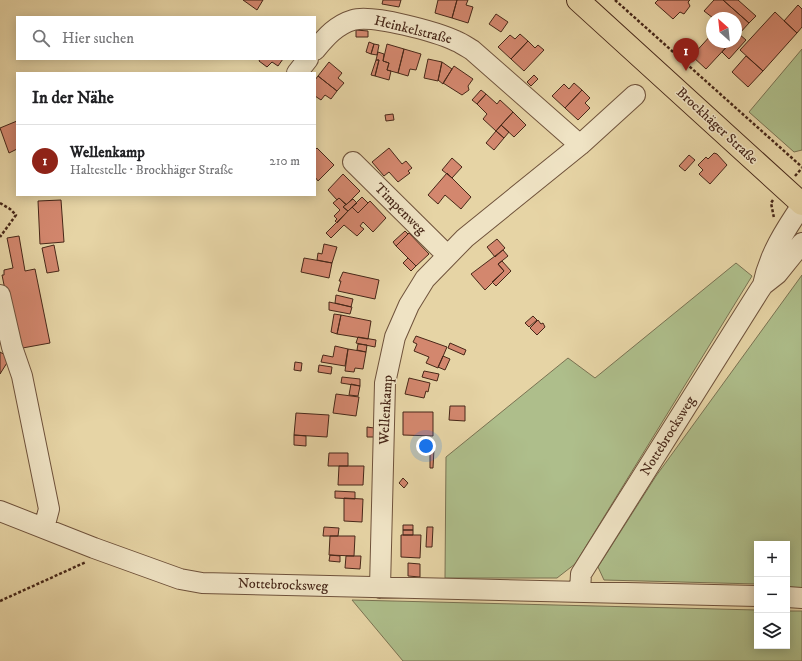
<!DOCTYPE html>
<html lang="de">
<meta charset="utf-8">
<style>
:root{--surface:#fff;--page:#f2f2f2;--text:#202124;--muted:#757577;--line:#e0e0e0;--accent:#8f2418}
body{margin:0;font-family:"IM FELL DW Pica",serif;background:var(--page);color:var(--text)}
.controls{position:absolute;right:12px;bottom:12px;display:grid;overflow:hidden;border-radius:0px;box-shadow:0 2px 10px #0003}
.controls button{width:36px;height:36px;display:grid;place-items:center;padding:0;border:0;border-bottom:1px solid var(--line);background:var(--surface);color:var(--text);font:20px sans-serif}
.compass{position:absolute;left:706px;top:12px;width:36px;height:36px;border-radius:50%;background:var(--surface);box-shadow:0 2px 10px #0003;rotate:333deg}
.you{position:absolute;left:426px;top:446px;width:14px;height:14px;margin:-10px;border:3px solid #fff;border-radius:50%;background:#1a73e8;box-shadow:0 0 0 6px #1a73e833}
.badge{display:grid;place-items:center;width:26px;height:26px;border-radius:50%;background:var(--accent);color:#fff;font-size:13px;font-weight:700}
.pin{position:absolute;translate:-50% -33px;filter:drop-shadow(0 1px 2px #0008)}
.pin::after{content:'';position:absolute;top:21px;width:14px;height:12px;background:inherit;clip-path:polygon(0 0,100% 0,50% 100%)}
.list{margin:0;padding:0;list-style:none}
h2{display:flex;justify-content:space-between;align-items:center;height:52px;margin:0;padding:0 16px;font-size:17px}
h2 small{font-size:13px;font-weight:400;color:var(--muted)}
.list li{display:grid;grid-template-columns:26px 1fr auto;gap:12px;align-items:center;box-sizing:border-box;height:72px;padding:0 16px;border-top:1px solid var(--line)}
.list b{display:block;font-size:15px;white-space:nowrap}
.list p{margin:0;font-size:13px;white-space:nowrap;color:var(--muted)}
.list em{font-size:13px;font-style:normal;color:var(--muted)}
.icon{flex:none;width:22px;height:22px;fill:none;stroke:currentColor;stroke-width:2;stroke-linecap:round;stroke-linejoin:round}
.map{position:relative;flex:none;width:802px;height:661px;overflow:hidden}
.search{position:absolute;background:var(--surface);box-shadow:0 2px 10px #0003;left:16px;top:16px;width:300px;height:44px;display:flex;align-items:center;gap:10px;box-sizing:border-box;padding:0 14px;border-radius:0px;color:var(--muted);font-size:15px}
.panel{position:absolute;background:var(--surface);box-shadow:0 2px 10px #0003;left:16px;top:72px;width:300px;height:124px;border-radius:0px}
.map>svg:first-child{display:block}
.green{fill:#aebe8b;stroke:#7a7252}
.building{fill:#d3876e;stroke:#472718}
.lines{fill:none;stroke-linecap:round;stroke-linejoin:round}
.minor-casing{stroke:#6f523b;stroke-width:22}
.major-casing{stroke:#472718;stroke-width:24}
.path{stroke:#472718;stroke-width:2.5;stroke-dasharray:3 2;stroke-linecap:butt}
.minor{stroke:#efe3c4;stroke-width:20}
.major{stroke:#e6d4a5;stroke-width:22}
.labels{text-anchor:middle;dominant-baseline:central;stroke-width:3;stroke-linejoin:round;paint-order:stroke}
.street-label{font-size:14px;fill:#472718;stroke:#efe3c4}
</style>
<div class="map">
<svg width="802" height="661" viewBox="0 0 802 661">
<rect width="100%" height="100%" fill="#e6d4a5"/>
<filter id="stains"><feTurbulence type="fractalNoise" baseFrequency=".005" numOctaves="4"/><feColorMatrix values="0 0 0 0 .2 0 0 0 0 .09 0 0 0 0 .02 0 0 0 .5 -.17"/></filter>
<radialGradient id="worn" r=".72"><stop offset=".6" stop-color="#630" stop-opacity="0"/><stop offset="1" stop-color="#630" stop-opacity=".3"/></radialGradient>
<!-- green -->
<path class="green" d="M 802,49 L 802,150 L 794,152 L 749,112 Z
M 736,263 L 752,276 L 575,564 L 557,578 L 445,578 L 446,457 L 568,358 L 595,378 Z
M 802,275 L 802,588 L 787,587 L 787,544 L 757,544 L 757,584 L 604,580 L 598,567 L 656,476 Z
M 352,600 L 757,610 L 757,646 L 787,646 L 787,611 L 802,611 L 802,661 L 403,661 Z"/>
<!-- building -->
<path class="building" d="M 243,0 L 263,0 L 257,10 Z
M 383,0 L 401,0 L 399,7 L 382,4 Z
M 438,0 L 457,0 L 452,18 L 435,13 Z
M 457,0 L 468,0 L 466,5 L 473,7 L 468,23 L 452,18 Z
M 658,0 L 690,0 L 688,2 L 690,6 L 684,14 L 680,12 L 673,19 L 655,3 Z
M 714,0 L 723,0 L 749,23 L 739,34 L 746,40 L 729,59 L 722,52 L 731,42 L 736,42 L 736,18 L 713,18 L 704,11 Z
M 723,0 L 738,0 L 756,16 L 749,23 Z
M 798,5 L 802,9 L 802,27 L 797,33 L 784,21 Z
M 775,12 L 797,33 L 763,71 L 740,50 Z
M 496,14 L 508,22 L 501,32 L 489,24 Z
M 356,30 L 368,31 L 368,37 L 356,37 Z
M 520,34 L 528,41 L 511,59 L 498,47 L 510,35 L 515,39 Z
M 712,34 L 712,42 L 731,42 L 706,69 L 692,56 Z
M 528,41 L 535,48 L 538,45 L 544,50 L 524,71 L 511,59 Z
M 369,42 L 374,44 L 371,54 L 366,52 Z
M 374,44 L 379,45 L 377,55 L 371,54 Z
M 387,44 L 404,49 L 398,73 L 387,70 L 389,63 L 383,61 Z
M 404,49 L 421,54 L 416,70 L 410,69 L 408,76 L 398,73 Z
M 378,52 L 384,54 L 383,61 L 389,63 L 387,70 L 391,71 L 389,80 L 375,76 L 379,60 L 376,60 Z
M 746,56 L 763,71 L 748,87 L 732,72 Z
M 260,59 L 283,59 L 278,66 L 272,62 L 267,67 L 259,61 Z
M 428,59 L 442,62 L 438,81 L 424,78 Z
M 376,60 L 379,60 L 375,76 L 371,75 Z
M 329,62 L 342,73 L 338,78 L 344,83 L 337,91 L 318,76 Z
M 442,62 L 452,69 L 443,84 L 438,80 Z
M 454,66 L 473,79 L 468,86 L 469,90 L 462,95 L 443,83 Z
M 534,75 L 538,79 L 531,86 L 527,82 Z
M 318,76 L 337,91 L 331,99 L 325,95 L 321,100 L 315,96 L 315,80 Z
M 574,83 L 582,90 L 565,108 L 552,96 L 564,84 L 569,89 Z
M 481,90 L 486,94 L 477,104 L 472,100 Z
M 582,90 L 590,98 L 585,103 L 590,108 L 578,120 L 565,108 Z
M 486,94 L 497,104 L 500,100 L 513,112 L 496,131 L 483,119 L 487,114 L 477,104 Z
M 513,112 L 526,125 L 514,137 L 501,125 Z
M 393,114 L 394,120 L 386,121 L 385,115 Z
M 17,121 L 17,149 L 9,153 L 0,128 Z
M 501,125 L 509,132 L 504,138 L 496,131 Z
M 496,131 L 504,138 L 494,150 L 486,143 Z
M 317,148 L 334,165 L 318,181 L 315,177 L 315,150 Z
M 389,148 L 402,164 L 406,161 L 412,168 L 408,171 L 410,173 L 398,182 L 389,172 L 384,176 L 372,162 Z
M 714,153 L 717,154 L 727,165 L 710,184 L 699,174 L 703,170 L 698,165 L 706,157 L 708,159 Z
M 689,155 L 695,160 L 685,171 L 679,166 Z
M 452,158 L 462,167 L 452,178 L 442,170 Z
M 447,173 L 471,197 L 461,209 L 445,195 L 438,204 L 428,195 Z
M 343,174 L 360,191 L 346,205 L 339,198 L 337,200 L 328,190 Z
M 362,197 L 368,203 L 358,213 L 352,207 Z
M 339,198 L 346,204 L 343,207 L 348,211 L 337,223 L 335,221 L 337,219 L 334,216 L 340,210 L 333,203 Z
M 353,199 L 357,203 L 348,211 L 343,207 Z
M 61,200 L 64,242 L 40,244 L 38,201 Z
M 370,201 L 386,218 L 373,232 L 363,222 L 360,226 L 364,229 L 357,236 L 344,225 L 331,238 L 326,233 L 352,207 L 358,213 Z
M 405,231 L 408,234 L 396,246 L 393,242 Z
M 409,233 L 429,254 L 416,266 L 396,246 Z
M 19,236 L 25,271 L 35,269 L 50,343 L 17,349 L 2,275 L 4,275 L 4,270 L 13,268 L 7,238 Z
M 497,239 L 505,248 L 495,257 L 487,247 Z
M 324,244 L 337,247 L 332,263 L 317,260 L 318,253 L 322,254 Z
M 54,245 L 59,271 L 47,273 L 42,248 Z
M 503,250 L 508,256 L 498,264 L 504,271 L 485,290 L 471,274 Z
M 304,258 L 332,263 L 329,278 L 301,272 Z
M 408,258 L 416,266 L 411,271 L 403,263 Z
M 502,261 L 511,271 L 496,286 L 492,282 L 504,271 L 498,264 Z
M 343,272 L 379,280 L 375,299 L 338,291 L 341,281 L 339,281 Z
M 336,295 L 353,299 L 351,307 L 335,303 Z
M 329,302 L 352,307 L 350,314 L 329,310 Z
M 334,314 L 341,315 L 337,334 L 331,332 Z
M 341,315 L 371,321 L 368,339 L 337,334 Z
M 533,316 L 537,320 L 529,327 L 525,323 Z
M 538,320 L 541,324 L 543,323 L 545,327 L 537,335 L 530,328 Z
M 416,336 L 447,347 L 438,368 L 426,363 L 429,357 L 414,351 L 417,344 L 413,342 Z
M 358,337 L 376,340 L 375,347 L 356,343 Z
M 450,343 L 466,350 L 464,355 L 448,348 Z
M 358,344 L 367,345 L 366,352 L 357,350 Z
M 335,346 L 348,349 L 345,366 L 321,362 L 323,355 L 333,357 Z
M 348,349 L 366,352 L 363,369 L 355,368 L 354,372 L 345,371 Z
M 0,352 L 10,358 L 0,374 Z
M 443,356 L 450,359 L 445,370 L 438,367 Z
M 295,362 L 302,363 L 301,371 L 294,370 Z
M 319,365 L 332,367 L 331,374 L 318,372 Z
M 424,371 L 439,374 L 437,381 L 422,377 Z
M 342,377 L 360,379 L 360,386 L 341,383 Z
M 409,378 L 430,383 L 428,392 L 426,391 L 424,398 L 405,394 Z
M 351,384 L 360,386 L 358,396 L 349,395 Z
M 336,394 L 359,397 L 356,416 L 333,413 Z
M 450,406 L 465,406 L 465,421 L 449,420 Z
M 403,412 L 433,412 L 433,436 L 403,435 Z
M 296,413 L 329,415 L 327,437 L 294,435 Z
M 367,427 L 374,428 L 374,437 L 367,437 Z
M 294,435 L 306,436 L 306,446 L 294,445 Z
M 430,449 L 434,449 L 433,468 L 430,468 Z
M 329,453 L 348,453 L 348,466 L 328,466 Z
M 339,466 L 364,466 L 363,485 L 338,485 Z
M 403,478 L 408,483 L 404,488 L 399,483 Z
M 335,491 L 355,492 L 355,499 L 335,498 Z
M 344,498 L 363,499 L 362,522 L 344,521 Z
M 403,525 L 413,525 L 413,530 L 403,530 Z
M 324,527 L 339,528 L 338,536 L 323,536 Z
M 427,527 L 433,527 L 432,547 L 426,547 Z
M 403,530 L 413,530 L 413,535 L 403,535 Z
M 401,535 L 421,535 L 420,558 L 401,557 Z
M 330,536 L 355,536 L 354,556 L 329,555 Z
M 330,555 L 340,556 L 340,562 L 329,561 Z
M 346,556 L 361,556 L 360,569 L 345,568 Z
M 408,563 L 420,564 L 420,577 L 408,576 Z"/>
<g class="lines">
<!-- minor casing -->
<g class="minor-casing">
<path id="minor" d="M 315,50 C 326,37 336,25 353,20 C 372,14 437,32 456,41 C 461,43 467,47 472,50 L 580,145
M 297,73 L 308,59
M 353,162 L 447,255
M 763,285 C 769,255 785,230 802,205
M 0,295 L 12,347 L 22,376 L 49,509 L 44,528
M 0,511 L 94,548 L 180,579 L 202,583 C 387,589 572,590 757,596
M 380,588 L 385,383 L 395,337 L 409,305 L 425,279 L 465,238 L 580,145 L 635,95
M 580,590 L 581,574 L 759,291 L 763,285 L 777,274 L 802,243
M 787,597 L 802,598"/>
</g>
<!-- major casing -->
<g class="major-casing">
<path id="major" d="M 578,0 L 802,204"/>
</g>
<!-- path -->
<path class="path" d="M 615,0 L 802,167
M 795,176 L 802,168
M 773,200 L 771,203 L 774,218
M 0,203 L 10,209 L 16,215 L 0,237
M 0,601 L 86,562"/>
<!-- minor -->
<use href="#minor" class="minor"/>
<!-- major -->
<use href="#major" class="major"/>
</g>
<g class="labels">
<!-- street labels -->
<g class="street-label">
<text transform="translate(413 30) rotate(14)">Heinkelstraße</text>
<text transform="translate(717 126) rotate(43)">Brockhäger Straße</text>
<text transform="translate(400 209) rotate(45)">Timpenweg</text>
<text transform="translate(386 410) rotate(-87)">Wellenkamp</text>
<text transform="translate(668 436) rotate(-58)">Nottebrocksweg</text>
<text transform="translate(283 585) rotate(2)">Nottebrocksweg</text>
</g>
</g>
<rect width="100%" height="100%" filter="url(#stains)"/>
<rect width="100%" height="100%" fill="url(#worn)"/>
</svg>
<div class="controls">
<button>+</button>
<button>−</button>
<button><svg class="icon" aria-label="layers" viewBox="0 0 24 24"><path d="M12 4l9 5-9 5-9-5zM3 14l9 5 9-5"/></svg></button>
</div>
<svg class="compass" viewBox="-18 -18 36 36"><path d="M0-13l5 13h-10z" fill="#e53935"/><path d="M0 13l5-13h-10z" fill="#757577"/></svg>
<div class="you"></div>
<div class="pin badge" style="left:686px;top:71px">1</div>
<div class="search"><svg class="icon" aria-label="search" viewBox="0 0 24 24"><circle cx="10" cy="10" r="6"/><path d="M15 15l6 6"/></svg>Hier suchen</div>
<section class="panel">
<h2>In der Nähe<small></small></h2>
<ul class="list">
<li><span class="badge">1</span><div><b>Wellenkamp</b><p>Haltestelle · Brockhäger Straße</p></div><em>210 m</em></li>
</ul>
</section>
</div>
